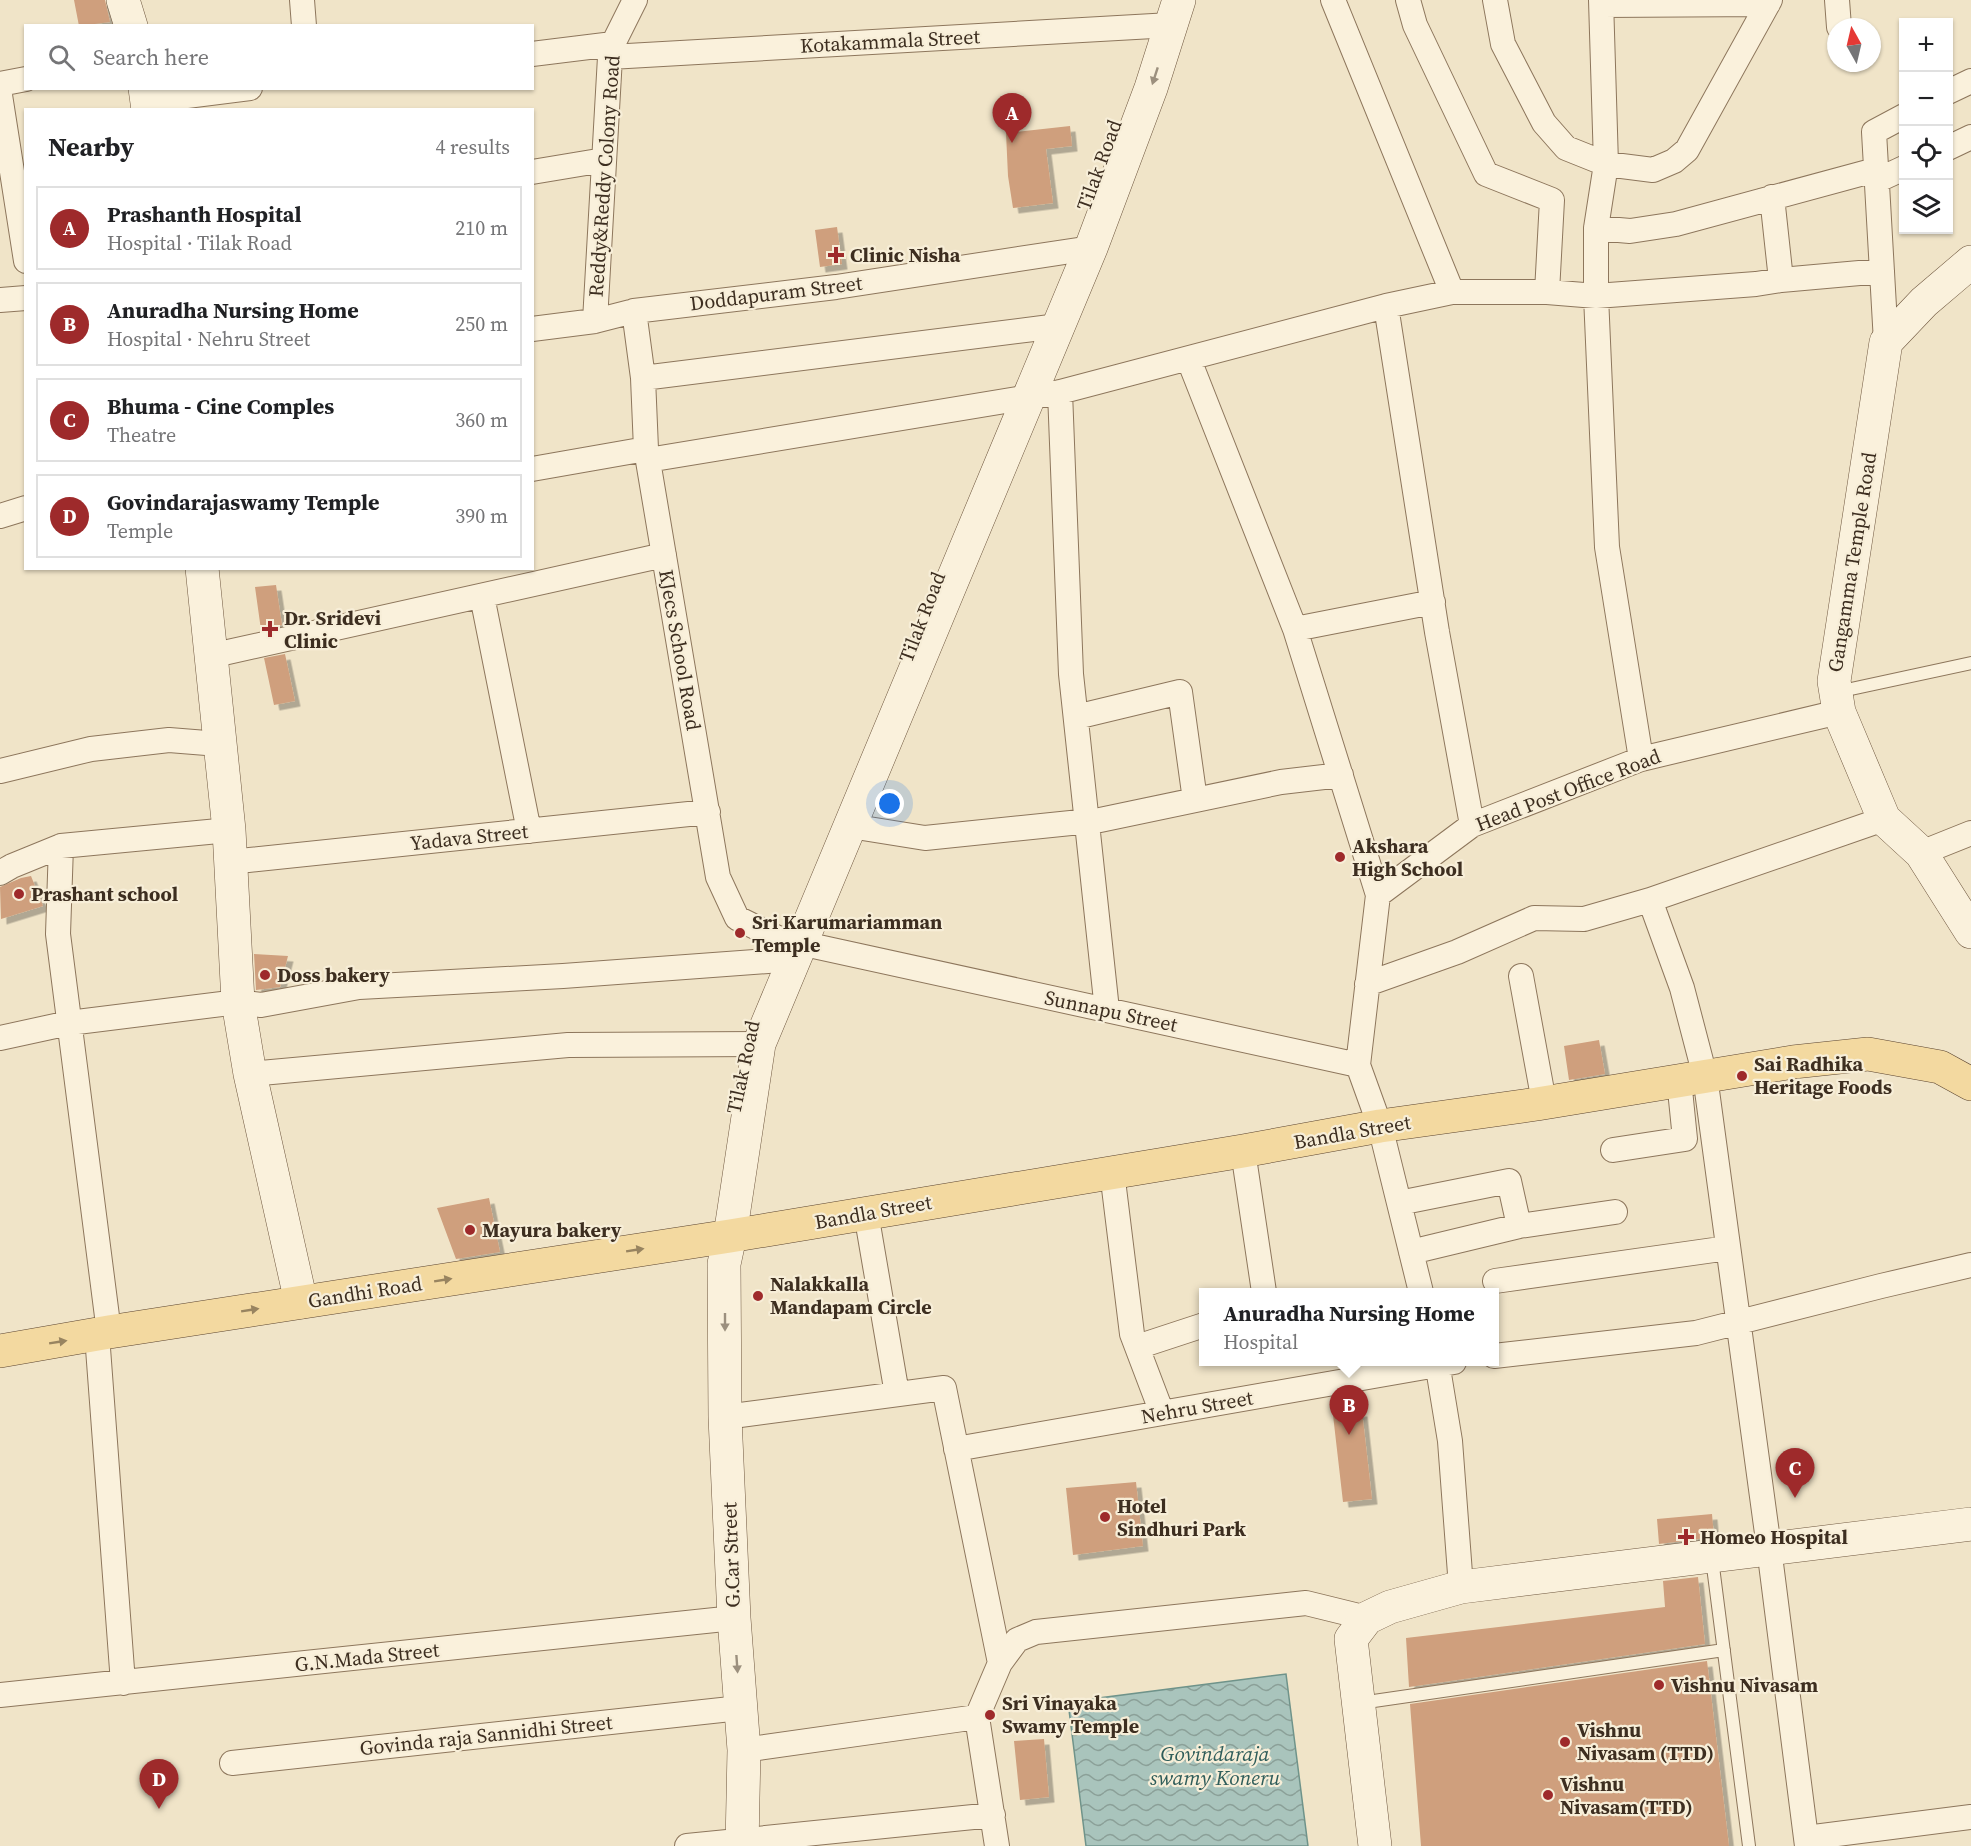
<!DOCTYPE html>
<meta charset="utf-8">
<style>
:root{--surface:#fff;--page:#f2f2f2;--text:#202124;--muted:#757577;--line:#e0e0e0;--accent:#9e2a2b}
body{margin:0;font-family:"Source Serif 4",serif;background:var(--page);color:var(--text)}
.controls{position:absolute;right:18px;top:18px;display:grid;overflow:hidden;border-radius:0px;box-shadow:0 2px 4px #0004}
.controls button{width:54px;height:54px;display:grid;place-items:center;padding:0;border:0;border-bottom:2px solid var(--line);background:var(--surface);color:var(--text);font:30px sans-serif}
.compass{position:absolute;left:1827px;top:18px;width:54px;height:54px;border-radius:50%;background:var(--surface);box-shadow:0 2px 4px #0004;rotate:352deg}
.you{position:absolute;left:890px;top:804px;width:21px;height:21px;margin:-15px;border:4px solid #fff;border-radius:50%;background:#1a73e8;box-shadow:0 0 0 9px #1a73e833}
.badge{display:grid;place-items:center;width:39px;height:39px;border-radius:50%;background:var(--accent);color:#fff;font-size:20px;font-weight:700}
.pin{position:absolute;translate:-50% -50px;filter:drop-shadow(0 2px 3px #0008)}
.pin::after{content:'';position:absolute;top:32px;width:21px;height:18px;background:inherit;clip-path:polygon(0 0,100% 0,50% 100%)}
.popup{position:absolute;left:1199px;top:1288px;width:300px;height:78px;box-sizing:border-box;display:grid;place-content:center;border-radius:0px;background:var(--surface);filter:drop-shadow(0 2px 4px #0005);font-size:20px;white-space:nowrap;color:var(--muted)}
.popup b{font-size:22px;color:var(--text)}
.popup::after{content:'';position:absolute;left:50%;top:100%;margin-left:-12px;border:12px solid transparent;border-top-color:var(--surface)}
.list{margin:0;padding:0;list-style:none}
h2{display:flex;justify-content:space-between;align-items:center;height:78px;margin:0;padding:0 24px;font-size:26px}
h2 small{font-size:20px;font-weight:400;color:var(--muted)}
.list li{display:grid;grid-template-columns:39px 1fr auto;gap:18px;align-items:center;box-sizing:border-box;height:84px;margin:0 12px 12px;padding:0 12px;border:2px solid var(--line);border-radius:0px}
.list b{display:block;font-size:22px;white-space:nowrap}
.list p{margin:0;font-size:20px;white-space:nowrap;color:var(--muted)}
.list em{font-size:20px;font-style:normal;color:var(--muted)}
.icon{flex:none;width:33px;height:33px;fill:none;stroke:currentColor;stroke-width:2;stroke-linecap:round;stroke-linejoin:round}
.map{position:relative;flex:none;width:1971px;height:1846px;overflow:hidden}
.search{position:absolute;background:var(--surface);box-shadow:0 2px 4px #0004;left:24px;top:24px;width:510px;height:66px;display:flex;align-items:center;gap:15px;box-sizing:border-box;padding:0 21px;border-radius:0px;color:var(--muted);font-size:22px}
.panel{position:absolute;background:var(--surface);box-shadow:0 2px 4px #0004;left:24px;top:108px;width:510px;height:462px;border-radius:0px}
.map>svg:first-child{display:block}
.water{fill:url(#water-waves);stroke:#6f938a;stroke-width:1.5}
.building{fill:#cf9f7d;filter:url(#shadow)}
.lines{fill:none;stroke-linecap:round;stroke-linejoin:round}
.lane-casing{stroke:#8d765c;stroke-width:14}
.street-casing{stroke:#8d765c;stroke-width:26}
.secondary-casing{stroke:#6f573f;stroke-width:34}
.primary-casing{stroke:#5b4430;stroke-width:34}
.lane{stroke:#faf1dc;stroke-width:12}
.street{stroke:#faf1dc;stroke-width:24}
.secondary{stroke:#faf1dc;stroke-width:33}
.primary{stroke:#f3d9a0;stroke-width:33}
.oneway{fill:#9c907e}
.oneway2{fill:#988460}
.poi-dot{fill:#9e2a2b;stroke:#f7eed8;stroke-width:2}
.labels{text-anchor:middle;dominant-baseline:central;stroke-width:4.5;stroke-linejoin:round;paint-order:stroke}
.street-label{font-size:20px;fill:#3d2e20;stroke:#f7eed8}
.poi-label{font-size:20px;font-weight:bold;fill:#3d2e20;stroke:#f7eed8;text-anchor:start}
.water-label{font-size:21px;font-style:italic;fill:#2f5d5a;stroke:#f7eed8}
</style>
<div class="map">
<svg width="1971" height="1846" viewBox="0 0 1971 1846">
<defs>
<pattern id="water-waves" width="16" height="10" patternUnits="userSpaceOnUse" patternTransform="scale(1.5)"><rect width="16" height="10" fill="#a9c4bc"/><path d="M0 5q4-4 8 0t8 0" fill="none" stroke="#8ba098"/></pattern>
<filter id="shadow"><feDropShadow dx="5.5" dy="5.5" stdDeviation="0" flood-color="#0004"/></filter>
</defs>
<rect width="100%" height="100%" fill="#f0e4c8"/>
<!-- water -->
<path class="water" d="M 1286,1674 L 1308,1846 L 1086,1846 L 1068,1702 Z"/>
<!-- building -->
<path class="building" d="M 74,0 L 105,0 L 110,22 L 79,26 Z
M 1070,126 L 1072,146 L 1046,149 L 1053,203 L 1013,208 L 1008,176 L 1006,133 Z
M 837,227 L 842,264 L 820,267 L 815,230 Z
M 276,585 L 282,625 L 261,630 L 255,587 Z
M 285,654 L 295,701 L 274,705 L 264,658 Z
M 31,876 L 43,906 L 1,919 L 0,887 L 21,878 Z
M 254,954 L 288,956 L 280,987 L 256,990 Z
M 1599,1040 L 1605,1074 L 1569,1080 L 1564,1046 Z
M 489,1198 L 500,1252 L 456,1259 L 437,1208 Z
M 1362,1411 L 1372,1499 L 1343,1502 L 1333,1415 Z
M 1136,1482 L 1143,1546 L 1073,1555 L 1066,1488 Z
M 1712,1514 L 1714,1537 L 1659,1544 L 1657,1519 Z
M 1698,1577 L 1705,1644 L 1409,1687 L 1406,1638 L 1665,1607 L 1663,1581 Z
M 1707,1661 L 1729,1846 L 1421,1846 L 1410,1704 Z
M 1044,1739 L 1049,1797 L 1020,1800 L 1014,1741 Z"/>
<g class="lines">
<!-- lane casing -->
<g class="lane-casing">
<path id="lane" d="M 1837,692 L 1971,663
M 1712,1559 L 1749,1846
M 1360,1703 L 1724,1650"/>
</g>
<!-- street casing -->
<g class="street-casing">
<path id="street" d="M 302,0 L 304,26
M 1333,0 L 1452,292
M 1495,0 L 1503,44 L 1544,123 L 1566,148 L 1606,164 L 1653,170 L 1674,161 L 1687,150 L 1770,0
M 1601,0 L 1606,164 L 1596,228 L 1596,296 L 1607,547 L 1641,759
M 1837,0 L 1839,27
M 1602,5 L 1768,4
M 532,54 L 613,44
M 610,57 L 1171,25
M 0,84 L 26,79
M 1948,92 L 1971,81
M 0,95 L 26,261
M 147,101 L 250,88
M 1948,148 L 1971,137
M 532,172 L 604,160
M 1876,181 L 1904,168
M 1772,197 L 1781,280
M 1596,228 L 1630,231 L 1676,224 L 1875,170
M 1547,292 L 1596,296 L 1756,284 L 1781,280 L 1882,271
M 0,300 L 26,298
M 1386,306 L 1452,292 L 1547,292 L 1552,200 L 1486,174 L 1415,25 L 1408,0
M 634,311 L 643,378 L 646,449 L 718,877 L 737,918 L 798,948
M 595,321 L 610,57 L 613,44 L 635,0
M 532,329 L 595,321 L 634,311 L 836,287 L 1091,248
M 1886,342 L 1874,132 L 1904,116
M 1189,360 L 1295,629 L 1378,895
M 643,378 L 1058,326
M 1060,392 L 1071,674 L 1107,1010
M 648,460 L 1060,392 L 1386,306 L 1437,632 L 1472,825
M 532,469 L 646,449
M 0,516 L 26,508
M 482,596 L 529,831
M 1295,629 L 1433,602
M 210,656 L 664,555
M 1076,717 L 1180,692 L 1195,800
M 0,771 L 91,749 L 169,740 L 219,744
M 850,826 L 925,838 L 1100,820 L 1281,782 L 1341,775
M 61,846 L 58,934 L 109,1332
M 1921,853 L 1971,833
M 230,862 L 708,812
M 0,873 L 12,866 L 61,846 L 229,830
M 1650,900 L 1884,819
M 800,943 L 1358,1065 L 1380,1126 L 1421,1292
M 1521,976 L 1544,1102
M 1367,984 L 1457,952 L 1534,918 L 1584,919 L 1650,900 L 1682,988 L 1705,1076 L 1769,1548 L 1807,1846
M 0,1038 L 69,1023 L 238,1002 L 261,1005 L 359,987 L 563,976 L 795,959
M 1358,1065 L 1378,895 L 1472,825 L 1641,759 L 1839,712
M 250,1074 L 568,1045 L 759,1044
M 1613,1150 L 1685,1139 L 1679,1080
M 1243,1151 L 1264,1292
M 1112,1172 L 1132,1334 L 1162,1413
M 1399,1203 L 1509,1181 L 1519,1226 L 1615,1212
M 866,1213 L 897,1394
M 1411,1252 L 1519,1226
M 1495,1281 L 1728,1248
M 97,1335 L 123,1683
M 1137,1347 L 1204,1325
M 1494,1356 L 1696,1333 L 1881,1286 L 1971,1265
M 1437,1362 L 1450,1441 L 1461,1587
M 725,1417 L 944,1388 L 1000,1663
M 956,1449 L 1454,1362
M 0,1695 L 734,1618
M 977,1717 L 997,1846
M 744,1750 L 977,1717 L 1000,1663 L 1017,1640 L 1036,1632 L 1306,1603 L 1367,1618
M 232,1763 L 740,1708
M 1806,1838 L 1971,1817
M 687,1846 L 993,1815"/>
</g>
<!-- secondary casing -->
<g class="secondary-casing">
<path id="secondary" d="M 123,0 L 131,26
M 145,88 L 148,110
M 1971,262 L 1924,302 L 1886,342 L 1834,681 L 1839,712 L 1884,819 L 1921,853 L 1971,932
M 202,568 L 229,830 L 238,1002 L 250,1074 L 301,1302
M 742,1846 L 744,1750 L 734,1618 L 725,1417 L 724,1264 L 730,1236 L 759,1044 L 1091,248 L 1151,88 L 1179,0
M 1375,1846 L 1351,1639 L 1367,1618 L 1390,1607 L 1461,1587 L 1971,1524"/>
</g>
<!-- primary casing -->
<g class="primary-casing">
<path id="primary" d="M 0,1351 L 109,1332 L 730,1236 L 1243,1151 L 1380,1126 L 1537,1104 L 1793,1062 L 1868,1054 L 1940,1067 L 1971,1084"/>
</g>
<!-- lane -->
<use href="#lane" class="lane"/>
<!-- street -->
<use href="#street" class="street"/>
<!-- secondary -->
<use href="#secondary" class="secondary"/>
<!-- primary -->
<use href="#primary" class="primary"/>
</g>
<!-- one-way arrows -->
<defs><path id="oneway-solid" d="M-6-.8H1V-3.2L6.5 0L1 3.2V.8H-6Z" transform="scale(1.5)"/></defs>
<g class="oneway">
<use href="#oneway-solid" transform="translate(1155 76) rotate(108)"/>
<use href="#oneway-solid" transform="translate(725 1322) rotate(90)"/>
<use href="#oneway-solid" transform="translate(737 1664) rotate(86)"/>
</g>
<g class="oneway2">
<use href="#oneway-solid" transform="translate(635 1250) rotate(-9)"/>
<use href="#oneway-solid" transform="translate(443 1280) rotate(-9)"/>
<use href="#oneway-solid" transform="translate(250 1310) rotate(-9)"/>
<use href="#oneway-solid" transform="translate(58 1342) rotate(-9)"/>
</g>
<!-- markers -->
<g class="poi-dot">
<path d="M833 246h6v6h6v6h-6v6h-6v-6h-6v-6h6z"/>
<path d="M267 620h6v6h6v6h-6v6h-6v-6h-6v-6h6z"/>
<circle cx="1340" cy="857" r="6"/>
<circle cx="19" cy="894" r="6"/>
<circle cx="740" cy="933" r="6"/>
<circle cx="265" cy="975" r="6"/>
<circle cx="1742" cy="1076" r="6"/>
<circle cx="470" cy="1230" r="6"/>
<circle cx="758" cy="1296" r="6"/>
<circle cx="1105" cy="1517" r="6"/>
<path d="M1683 1528h6v6h6v6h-6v6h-6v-6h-6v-6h6z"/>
<circle cx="1659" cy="1685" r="6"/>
<circle cx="990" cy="1715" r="6"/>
<circle cx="1565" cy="1742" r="6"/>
<circle cx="1548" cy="1795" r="6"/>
</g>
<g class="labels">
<!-- street labels -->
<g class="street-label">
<text transform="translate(890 41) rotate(-3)">Kotakammala Street</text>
<text transform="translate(1099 165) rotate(-70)">Tilak Road</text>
<text transform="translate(604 176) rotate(-86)">Reddy&amp;Reddy Colony Road</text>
<text transform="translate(776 293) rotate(-7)">Doddapuram Street</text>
<text transform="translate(1852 562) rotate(-81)">Gangamma Temple Road</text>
<text transform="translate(922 617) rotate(-69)">Tilak Road</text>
<text transform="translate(680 650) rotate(80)">KJecs School Road</text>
<text transform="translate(1568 790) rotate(-21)">Head Post Office Road</text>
<text transform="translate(469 837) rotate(-6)">Yadava Street</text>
<text transform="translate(1111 1011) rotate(12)">Sunnapu Street</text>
<text transform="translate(743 1067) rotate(-78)">Tilak Road</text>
<text transform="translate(1352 1132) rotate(-10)">Bandla Street</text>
<text transform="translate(873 1212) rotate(-10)">Bandla Street</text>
<text transform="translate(365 1292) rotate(-9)">Gandhi Road</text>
<text transform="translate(1197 1407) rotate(-10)">Nehru Street</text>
<text transform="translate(731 1555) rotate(-92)">G.Car Street</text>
<text transform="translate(367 1657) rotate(-6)">G.N.Mada Street</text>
<text transform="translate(486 1735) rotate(-6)">Govinda raja Sannidhi Street</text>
</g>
<!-- poi labels -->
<g class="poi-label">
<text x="850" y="255">Clinic Nisha</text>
<text x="284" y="618">Dr. Sridevi<tspan x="284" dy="23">Clinic</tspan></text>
<text x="1352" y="846">Akshara<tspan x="1352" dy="23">High School</tspan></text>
<text x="31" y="894">Prashant school</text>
<text x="752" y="922">Sri Karumariamman<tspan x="752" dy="23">Temple</tspan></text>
<text x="277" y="975">Doss bakery</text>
<text x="1754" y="1064">Sai Radhika<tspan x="1754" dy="23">Heritage Foods</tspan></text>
<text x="482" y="1230">Mayura bakery</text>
<text x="770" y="1284">Nalakkalla<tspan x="770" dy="23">Mandapam Circle</tspan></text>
<text x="1117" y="1506">Hotel<tspan x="1117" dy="23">Sindhuri Park</tspan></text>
<text x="1700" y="1537">Homeo Hospital</text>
<text x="1671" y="1685">Vishnu Nivasam</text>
<text x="1002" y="1703">Sri Vinayaka<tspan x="1002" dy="23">Swamy Temple</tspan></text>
<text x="1577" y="1730">Vishnu<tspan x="1577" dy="23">Nivasam (TTD)</tspan></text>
<text x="1560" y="1784">Vishnu<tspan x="1560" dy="23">Nivasam(TTD)</tspan></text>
</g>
<!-- water labels -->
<g class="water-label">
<text x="1215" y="1753">Govindaraja<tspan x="1215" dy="24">swamy Koneru</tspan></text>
</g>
</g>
</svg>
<div class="controls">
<button>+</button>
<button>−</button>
<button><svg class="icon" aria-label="locate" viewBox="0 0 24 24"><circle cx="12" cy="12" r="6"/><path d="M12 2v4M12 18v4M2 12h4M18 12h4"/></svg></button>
<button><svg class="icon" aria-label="layers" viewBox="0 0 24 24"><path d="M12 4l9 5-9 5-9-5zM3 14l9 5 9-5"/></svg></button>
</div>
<svg class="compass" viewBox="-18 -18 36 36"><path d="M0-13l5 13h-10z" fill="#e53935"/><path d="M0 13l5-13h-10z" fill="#757577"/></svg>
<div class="you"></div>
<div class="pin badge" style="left:1012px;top:143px">A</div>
<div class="pin badge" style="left:1349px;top:1435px">B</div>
<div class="popup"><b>Anuradha Nursing Home</b>Hospital</div>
<div class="pin badge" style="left:1795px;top:1498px">C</div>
<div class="pin badge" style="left:159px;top:1809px">D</div>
<div class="search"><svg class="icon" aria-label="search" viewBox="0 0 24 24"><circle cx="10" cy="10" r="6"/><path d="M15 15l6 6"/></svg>Search here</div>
<section class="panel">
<h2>Nearby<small>4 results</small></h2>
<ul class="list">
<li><span class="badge">A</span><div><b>Prashanth Hospital</b><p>Hospital · Tilak Road</p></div><em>210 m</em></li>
<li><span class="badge">B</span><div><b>Anuradha Nursing Home</b><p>Hospital · Nehru Street</p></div><em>250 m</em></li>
<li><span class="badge">C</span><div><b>Bhuma - Cine Comples</b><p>Theatre</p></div><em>360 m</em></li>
<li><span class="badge">D</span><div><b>Govindarajaswamy Temple</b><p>Temple</p></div><em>390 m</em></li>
</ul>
</section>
</div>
